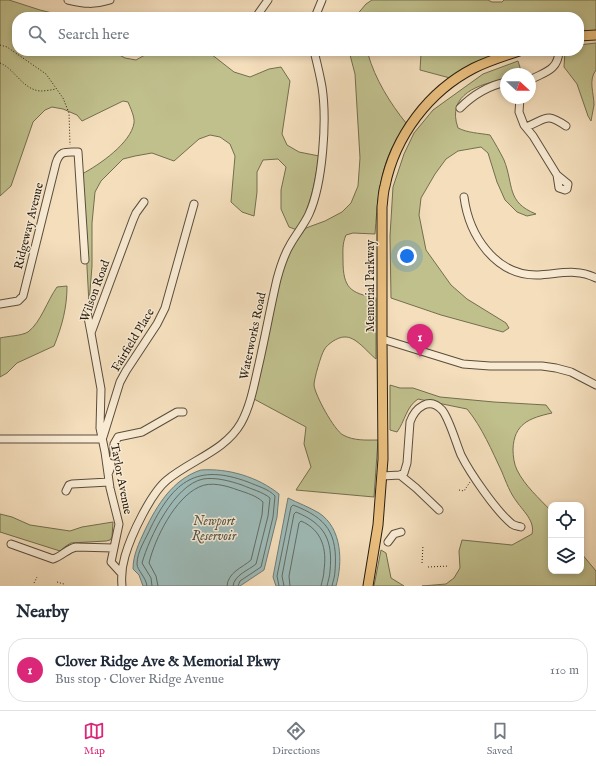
<!DOCTYPE html>
<meta charset="utf-8">
<style>
:root{--surface:#fff;--page:#f2f2f3;--text:#1f2937;--muted:#747a83;--line:#e0e1e3;--accent:#db2777}
body{margin:0;font-family:"IM FELL English",serif;background:var(--page);color:var(--text)}
.controls{position:absolute;right:12px;bottom:12px;display:grid;overflow:hidden;border-radius:8px;box-shadow:0 2px 6px #0003}
.controls button{width:36px;height:36px;display:grid;place-items:center;padding:0;border:0;border-bottom:1px solid var(--line);background:var(--surface);color:var(--text);font:20px sans-serif}
.compass{position:absolute;left:500px;top:68px;width:36px;height:36px;border-radius:50%;background:var(--surface);box-shadow:0 2px 6px #0003;rotate:111deg}
.you{position:absolute;left:407px;top:256px;width:14px;height:14px;margin:-10px;border:3px solid #fff;border-radius:50%;background:#1a73e8;box-shadow:0 0 0 6px #1a73e833}
.badge{display:grid;place-items:center;width:26px;height:26px;border-radius:50%;background:var(--accent);color:#fff;font-size:13px;font-weight:700}
.pin{position:absolute;translate:-50% -33px;filter:drop-shadow(0 1px 2px #0008)}
.pin::after{content:'';position:absolute;top:21px;width:14px;height:12px;background:inherit;clip-path:polygon(0 0,100% 0,50% 100%)}
.list{margin:0;padding:0;list-style:none}
h2{display:flex;justify-content:space-between;align-items:center;height:52px;margin:0;padding:0 16px;font-size:17px}
h2 small{font-size:13px;font-weight:400;color:var(--muted)}
.list li{display:grid;grid-template-columns:26px 1fr auto;gap:12px;align-items:center;box-sizing:border-box;height:64px;margin:0 8px 8px;padding:0 8px;border:1px solid var(--line);border-radius:16px}
.list b{display:block;font-size:15px;white-space:nowrap}
.list p{margin:0;font-size:13px;white-space:nowrap;color:var(--muted)}
.list em{font-size:13px;font-style:normal;color:var(--muted)}
.icon{flex:none;width:22px;height:22px;fill:none;stroke:currentColor;stroke-width:2;stroke-linecap:round;stroke-linejoin:round}
.map{position:relative;flex:none;width:596px;height:586px;overflow:hidden}
.search{position:absolute;background:var(--surface);box-shadow:0 2px 6px #0003;left:12px;right:12px;top:12px;height:44px;display:flex;align-items:center;gap:10px;box-sizing:border-box;padding:0 14px;border-radius:16px;color:var(--muted);font-size:15px}
.sheet{height:124px;background:var(--surface)}
nav{display:flex;justify-content:space-around;align-items:center;box-sizing:border-box;height:56px;border-top:1px solid var(--line);background:var(--surface);font-size:11px;color:var(--muted)}
nav a{display:grid;justify-items:center;gap:2px}
nav .on{color:var(--accent)}
.map>svg:first-child{display:block}
.green{fill:#c0c08d;stroke:#736e4f}
.water{fill:#9ebbb8;stroke:#6e7c75}
.lines{fill:none;stroke-linecap:round;stroke-linejoin:round}
.shore{stroke:#626c64;stroke-width:1}
.minor-casing{stroke:#5a4d3c;stroke-width:9}
.major-casing{stroke:#261d11;stroke-width:11}
.path{stroke:#261d11;stroke-width:1;stroke-dasharray:1 2;stroke-linecap:butt}
.minor{stroke:#f8ead3;stroke-width:7}
.major{stroke:#eabf7e;stroke-width:9}
.labels{text-anchor:middle;dominant-baseline:central;stroke-width:3;stroke-linejoin:round;paint-order:stroke}
.street-label{font-size:12px;fill:#261d11;stroke:#f8ead3}
.water-label{font-size:13px;font-style:italic;fill:#50544b;stroke:#f8ead3}
</style>
<div class="map">
<svg width="596" height="586" viewBox="0 0 596 586">
<rect width="100%" height="100%" fill="#f4debc"/>
<filter id="stains"><feTurbulence type="fractalNoise" baseFrequency=".005" numOctaves="4"/><feColorMatrix values="0 0 0 0 .2 0 0 0 0 .09 0 0 0 0 .02 0 0 0 .5 -.17"/></filter>
<radialGradient id="worn" r=".72"><stop offset=".6" stop-color="#630" stop-opacity="0"/><stop offset="1" stop-color="#630" stop-opacity=".3"/></radialGradient>
<!-- green -->
<path class="green" d="M 0,0 L 9,0 L 40,10 L 68,17 L 17,17 L 17,51 L 112,51 L 125,58 L 136,60 L 152,51 L 206,51 L 211,54 L 234,72 L 250,77 L 269,69 L 281,67 L 290,81 L 282,134 L 287,145 L 299,152 L 319,156 C 315,183 311,206 297,230 L 289,227 L 281,209 L 281,190 L 286,167 L 278,159 L 263,160 L 257,172 L 257,192 L 254,216 L 242,212 L 231,202 L 235,156 L 230,144 L 220,137 L 210,135 L 199,139 L 174,161 L 152,153 L 135,156 L 123,159 L 101,181 L 95,192 L 92,223 L 92,266 L 89,304 L 82,174 C 99,165 131,143 134,123 C 135,117 130,107 128,102 L 123,101 L 82,121 L 77,115 L 63,109 L 52,107 L 45,110 L 33,122 L 11,186 L 0,196 Z
M 372,0 L 488,0 L 492,2 L 502,2 L 504,0 L 596,0 L 596,31 L 579,32 L 579,17 L 355,17 L 366,4 Z
M 596,43 L 596,70 C 588,80 594,93 594,105 C 593,110 592,116 591,121 L 588,116 L 577,84 L 564,67 L 565,51 L 579,51 L 579,45 Z
M 349,51 L 371,51 L 368,54 C 375,79 390,103 406,123 C 401,132 396,141 391,150 C 379,176 377,206 375,234 L 353,233 L 346,235 C 342,244 343,252 343,260 C 343,288 350,293 376,298 L 376,359 C 367,352 356,336 344,337 C 338,337 327,344 324,350 C 321,355 314,379 314,385 C 315,395 334,430 343,435 C 354,441 366,440 378,440 L 374,497 L 296,490 L 311,467 L 304,444 L 306,427 L 254,399 L 284,263 L 295,243 L 306,228 L 325,221 L 342,212 L 351,203 L 358,186 L 360,158 L 355,74 Z
M 419,51 L 507,51 L 479,61 L 450,78 L 420,70 L 421,54 Z
M 518,61 L 522,74 L 506,74 L 506,79 C 479,84 446,94 458,128 C 468,133 479,133 490,135 C 495,143 500,152 504,160 C 514,185 506,202 536,214 L 527,216 L 517,212 L 505,200 L 497,182 L 488,153 L 481,147 L 458,151 L 446,159 L 435,174 L 421,198 L 419,215 L 426,250 L 451,285 L 467,299 L 506,323 L 509,328 L 503,332 L 441,315 L 391,298 L 390,236 L 393,187 L 404,154 L 414,133 L 433,110 L 483,74 Z
M 67,286 C 67,308 62,326 54,346 L 17,363 L 7,373 L 0,377 L 0,338 C 8,336 21,336 28,332 C 41,322 47,301 57,287 Z
M 390,385 L 400,388 L 413,388 L 440,397 L 494,402 L 546,405 L 552,413 C 529,418 514,424 513,449 C 513,456 514,464 517,470 C 525,486 539,498 551,511 L 551,571 L 581,571 L 581,553 L 596,571 L 596,586 L 422,586 L 446,584 L 454,578 L 460,568 L 459,551 L 462,540 L 512,545 L 532,534 C 535,521 524,512 517,502 C 510,493 506,482 502,472 C 492,451 482,427 467,409 L 418,399 C 406,407 405,421 397,432 L 390,430 Z
M 0,514 L 12,517 L 30,525 L 70,531 L 82,527 L 113,522 L 112,537 L 110,540 L 106,541 L 71,543 L 66,546 L 60,551 L 0,532 Z
M 381,550 L 386,553 L 391,578 L 404,586 L 374,586 Z"/>
<!-- water -->
<path class="water" d="M 201,470 C 228,468 258,477 279,494 L 277,517 L 264,570 L 240,586 L 143,586 L 139,575 L 133,569 C 133,555 139,543 145,530 C 157,505 173,479 201,470 Z
M 288,498 C 298,503 309,507 319,513 C 342,528 343,562 336,586 L 276,586 L 273,577 Z"/>
<g class="lines">
<!-- shore -->
<path class="shore" d="M 147,586 C 146,577 137,570 137,564 C 137,551 146,539 151,527 C 174,481 197,463 248,482 C 257,486 269,489 275,496 L 273,517 L 261,567 L 240,581 L 238,586
M 152,586 L 151,578 L 142,563 C 149,538 174,485 203,479 C 216,477 230,481 242,485 C 251,489 263,492 270,498 L 268,516 L 256,564 C 249,570 234,575 233,586
M 158,586 L 156,576 L 149,563 C 155,538 175,498 199,487 C 211,481 227,486 238,490 C 247,493 257,496 263,502 L 262,515 L 251,560 C 242,568 228,572 227,586
M 279,586 L 277,576 L 291,507 L 293,505 C 327,518 338,533 335,571 C 335,576 333,581 332,586
M 284,586 L 282,576 L 294,514 L 296,512 C 325,524 333,540 330,571 C 330,576 328,581 327,586
M 290,586 L 289,576 L 299,523 L 301,521 C 322,530 327,549 324,570 C 324,576 322,581 321,586"/>
<!-- minor casing -->
<g class="minor-casing">
<path id="minor" d="M 68,0 C 85,4 93,5 110,0
M 256,17 L 268,0
M 315,17 L 322,0
M 530,80 C 544,72 558,71 559,51
M 520,98 L 519,112 L 524,125 L 533,136 L 557,175 L 568,184 L 567,189 L 565,190 L 559,188 L 557,175
M 460,108 C 473,95 487,86 506,82
M 526,127 C 547,119 545,112 566,126
M 464,197 C 469,235 495,276 538,275 C 558,274 577,268 596,278
M 0,304 L 18,301 L 23,296 L 56,163 C 60,150 66,152 78,152 L 85,260
M 87,312 L 91,333
M 382,339 L 463,364 L 490,366 L 542,366 L 556,368 L 571,372 L 596,385
M 103,437 L 120,382 L 126,371 L 157,324 L 165,308 L 194,204
M 0,439 L 102,439
M 109,472 L 114,459 L 114,444 L 118,437 L 142,432 L 177,412 L 183,412
M 400,475 L 416,488 L 439,510
M 382,476 L 400,475 L 404,473 L 407,463 L 410,422 C 415,408 429,396 442,410 C 449,418 456,443 461,455 C 470,473 496,511 512,524 C 515,526 517,526 521,527
M 66,491 L 69,485 L 72,484 L 109,482
M 388,542 L 394,534 L 401,532
M 11,544 L 53,559 C 62,556 67,549 76,547 L 113,548
M 121,573 L 111,562 L 119,524 L 110,488 L 105,452 L 100,428 L 101,389 L 91,333 L 133,220 L 136,213 L 144,202
M 122,586 C 121,576 122,566 125,556 C 131,535 151,493 167,480 C 191,460 225,451 241,423 C 250,407 254,386 258,368 C 265,338 270,309 277,279 C 280,268 284,255 290,245 C 296,234 304,225 309,214 C 323,183 327,120 322,87 C 320,75 317,63 314,51"/>
</g>
<!-- major casing -->
<g class="major-casing">
<path id="major" d="M 579,36 L 596,35
M 368,586 L 378,525 L 383,459 L 382,339 L 382,207 C 383,200 383,192 385,186 C 395,136 429,91 474,68 C 488,61 504,56 519,51"/>
</g>
<!-- path -->
<path class="path" d="M 0,45 L 7,47 L 46,74 L 63,98 L 69,113 L 70,145
M 0,63 C 15,69 22,89 40,91 C 45,91 51,90 56,89
M 459,490 L 464,491 L 470,482
M 422,563 L 423,545
M 428,567 L 449,566
M 57,582 L 64,584
M 34,583 L 37,577"/>
<!-- minor -->
<use href="#minor" class="minor"/>
<!-- major -->
<use href="#major" class="major"/>
</g>
<g class="labels">
<!-- street labels -->
<g class="street-label">
<text transform="translate(29 226) rotate(-76)">Ridgeway Avenue</text>
<text transform="translate(370 286) rotate(-90)">Memorial Parkway</text>
<text transform="translate(95 291) rotate(-70)">Wilson Road</text>
<text transform="translate(253 336) rotate(-78)">Waterworks Road</text>
<text transform="translate(133 340) rotate(-59)">Fairfield Place</text>
<text transform="translate(121 479) rotate(79)">Taylor Avenue</text>
</g>
<!-- water labels -->
<g class="water-label">
<text x="214" y="521">Newport<tspan x="214" dy="15">Reservoir</tspan></text>
</g>
</g>
<rect width="100%" height="100%" filter="url(#stains)"/>
<rect width="100%" height="100%" fill="url(#worn)"/>
</svg>
<div class="controls">
<button><svg class="icon" aria-label="locate" viewBox="0 0 24 24"><circle cx="12" cy="12" r="6"/><path d="M12 2v4M12 18v4M2 12h4M18 12h4"/></svg></button>
<button><svg class="icon" aria-label="layers" viewBox="0 0 24 24"><path d="M12 4l9 5-9 5-9-5zM3 14l9 5 9-5"/></svg></button>
</div>
<svg class="compass" viewBox="-18 -18 36 36"><path d="M0-13l5 13h-10z" fill="#e53935"/><path d="M0 13l5-13h-10z" fill="#747a83"/></svg>
<div class="you"></div>
<div class="pin badge" style="left:420px;top:357px">1</div>
<div class="search"><svg class="icon" aria-label="search" viewBox="0 0 24 24"><circle cx="10" cy="10" r="6"/><path d="M15 15l6 6"/></svg>Search here</div>
</div>
<section class="sheet">
<h2>Nearby<small></small></h2>
<ul class="list">
<li><span class="badge">1</span><div><b>Clover Ridge Ave &amp; Memorial Pkwy</b><p>Bus stop · Clover Ridge Avenue</p></div><em>110 m</em></li>
</ul>
</section>
<nav>
<a class="on"><svg class="icon" aria-label="map" viewBox="0 0 24 24"><path d="M3 6l6-2 6 2 6-2v14l-6 2-6-2-6 2zM9 4v14M15 6v14"/></svg>Map</a>
<a><svg class="icon" aria-label="directions" viewBox="0 0 24 24"><path d="M12 3l9 9-9 9-9-9zM9 14v-3h6M13 9l2 2-2 2"/></svg>Directions</a>
<a><svg class="icon" aria-label="saved" viewBox="0 0 24 24"><path d="M7 4h10v16l-5-4-5 4z"/></svg>Saved</a>
</nav>
